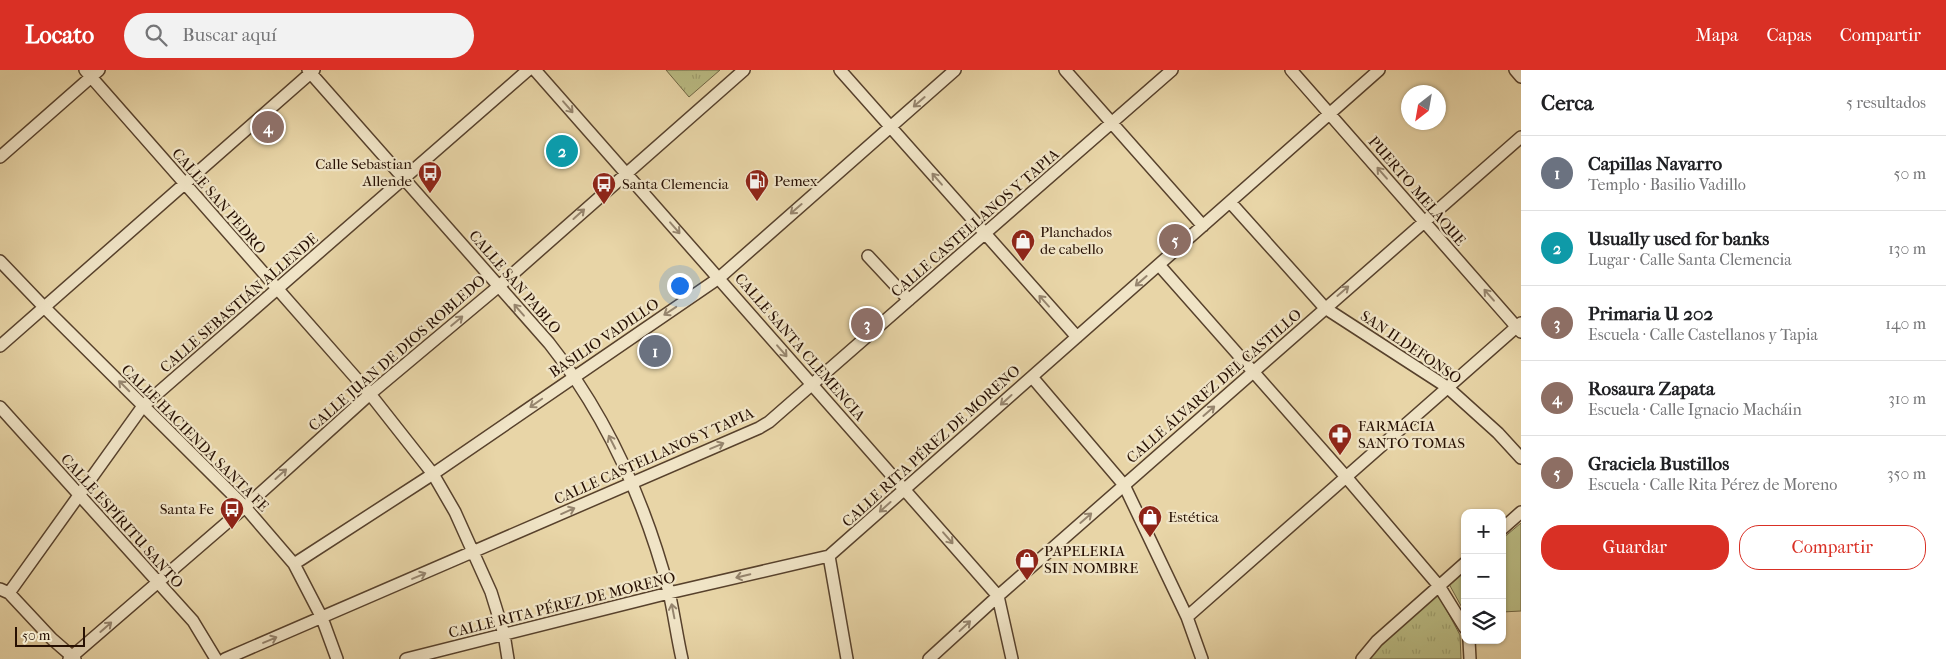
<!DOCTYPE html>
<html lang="es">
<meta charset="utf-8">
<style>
:root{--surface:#fff;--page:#f2f2f2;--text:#202124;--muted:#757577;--line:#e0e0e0;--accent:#d93025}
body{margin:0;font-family:"IM FELL French Canon",serif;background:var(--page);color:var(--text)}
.controls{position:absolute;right:15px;bottom:15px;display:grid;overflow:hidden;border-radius:10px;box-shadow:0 1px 4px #0004}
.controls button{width:45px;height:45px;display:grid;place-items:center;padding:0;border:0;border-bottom:1px solid var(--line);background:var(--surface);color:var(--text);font:25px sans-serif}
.compass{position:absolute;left:1401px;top:15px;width:45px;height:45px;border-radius:50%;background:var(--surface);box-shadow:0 1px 4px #0004;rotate:211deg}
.scale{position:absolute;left:15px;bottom:12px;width:70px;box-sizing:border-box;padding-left:5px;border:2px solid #271003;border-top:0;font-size:14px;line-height:18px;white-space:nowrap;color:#271003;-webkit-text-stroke:4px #f0e4c6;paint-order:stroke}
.you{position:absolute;left:679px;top:215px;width:18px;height:18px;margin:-12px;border:4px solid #fff;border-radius:50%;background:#1a73e8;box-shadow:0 0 0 8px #1a73e833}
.badge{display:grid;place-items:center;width:32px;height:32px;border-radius:50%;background:var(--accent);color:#fff;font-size:16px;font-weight:700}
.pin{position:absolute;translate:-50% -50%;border:2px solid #fff;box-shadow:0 1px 5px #0006}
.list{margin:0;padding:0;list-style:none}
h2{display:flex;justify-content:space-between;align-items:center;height:65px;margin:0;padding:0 20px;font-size:21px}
h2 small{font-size:16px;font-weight:400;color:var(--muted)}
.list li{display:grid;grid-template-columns:32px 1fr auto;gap:15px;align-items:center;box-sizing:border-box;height:75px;padding:0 20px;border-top:1px solid var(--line)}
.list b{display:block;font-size:19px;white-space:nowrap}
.list p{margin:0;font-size:16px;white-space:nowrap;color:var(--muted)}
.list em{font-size:16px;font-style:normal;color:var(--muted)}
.actions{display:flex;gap:10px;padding:15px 20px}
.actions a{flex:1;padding:11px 0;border:1px solid var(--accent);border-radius:20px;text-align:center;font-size:18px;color:var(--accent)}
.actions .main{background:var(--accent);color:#fff}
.icon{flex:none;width:28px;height:28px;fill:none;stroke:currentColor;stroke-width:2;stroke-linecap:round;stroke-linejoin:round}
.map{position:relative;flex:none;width:1521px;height:589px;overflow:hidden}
header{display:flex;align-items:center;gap:30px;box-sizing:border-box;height:70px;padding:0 25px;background:var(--accent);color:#fff}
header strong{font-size:24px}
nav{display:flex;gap:28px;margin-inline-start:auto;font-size:18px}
.search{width:350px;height:45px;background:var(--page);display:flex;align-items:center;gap:12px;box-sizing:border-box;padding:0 18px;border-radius:28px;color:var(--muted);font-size:19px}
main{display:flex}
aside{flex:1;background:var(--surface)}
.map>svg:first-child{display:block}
.park{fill:url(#park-tufts);stroke:#706644}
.pitch{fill:#babc84;stroke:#706644}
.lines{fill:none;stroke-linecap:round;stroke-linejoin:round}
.minor-casing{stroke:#57412c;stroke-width:14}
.minor{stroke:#f0e4c6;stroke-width:11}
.oneway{stroke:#96856e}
.labels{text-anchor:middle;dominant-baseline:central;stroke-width:4.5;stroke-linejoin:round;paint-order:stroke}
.poi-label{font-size:15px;fill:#271003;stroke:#f0e4c6;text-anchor:start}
.street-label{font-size:15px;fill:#271003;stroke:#f0e4c6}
</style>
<header>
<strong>Locato</strong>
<div class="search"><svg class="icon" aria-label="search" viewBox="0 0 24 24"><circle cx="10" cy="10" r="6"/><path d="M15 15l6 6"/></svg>Buscar aquí</div>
<nav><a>Mapa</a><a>Capas</a><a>Compartir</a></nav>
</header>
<main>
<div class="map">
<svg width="1521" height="589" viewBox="0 0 1521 589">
<defs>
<pattern id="park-tufts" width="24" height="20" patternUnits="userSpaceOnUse" patternTransform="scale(1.25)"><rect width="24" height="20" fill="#babc84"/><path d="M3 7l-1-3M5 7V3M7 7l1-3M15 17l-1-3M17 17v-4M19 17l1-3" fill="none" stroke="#a0a170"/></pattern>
</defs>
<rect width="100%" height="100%" fill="#e8d5a7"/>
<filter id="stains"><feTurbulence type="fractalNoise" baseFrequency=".004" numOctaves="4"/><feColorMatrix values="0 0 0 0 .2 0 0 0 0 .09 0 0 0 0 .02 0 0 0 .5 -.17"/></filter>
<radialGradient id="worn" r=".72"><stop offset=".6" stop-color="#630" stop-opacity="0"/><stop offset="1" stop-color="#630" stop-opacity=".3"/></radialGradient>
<!-- park -->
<path class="park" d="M 666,0 L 720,0 L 689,27 Z
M 1438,524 L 1460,565 L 1461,589 L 1369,589 L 1378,577 Z"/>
<!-- pitch -->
<path class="pitch" d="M 1521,453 L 1521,541 L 1502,542 L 1502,469 Z
M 1465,501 L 1465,543 L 1449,514 Z"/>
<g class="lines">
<!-- minor casing -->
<g class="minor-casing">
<path id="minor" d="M 85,0 L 370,324 L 433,404 L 455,442 L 491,522 L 504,564 L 508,589
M 308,0 L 549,273 C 607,346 645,432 669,522 C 674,544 677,567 682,589
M 535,0 L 998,526 L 1012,589
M 840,0 L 1077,267
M 1065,0 L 1203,156
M 1291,0 L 1521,262
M 1515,0 L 1521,7
M 0,87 L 99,0
M 1230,132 L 1325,238 L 1447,317 L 1498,363 L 1521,388
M 868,186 L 909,230
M 0,191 L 44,237 L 245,437 L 294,494 L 322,548 L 337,589
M 1159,195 L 1347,408 L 1439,516 L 1465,558
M 0,276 L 314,0
M 1032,307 L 1124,415 L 1187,547 L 1202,589
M 0,337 L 193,551 L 216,589
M 1502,459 L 1521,442
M 829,486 L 847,589
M 294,494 L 433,404 L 719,208 L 955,0
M 0,519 L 9,523 L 52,569 L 75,589
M 9,523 L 143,336 L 528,0
M 1187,547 L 1521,253
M 1469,570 L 1470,589
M 69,589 L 245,437 L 370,324 L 499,216 L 744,0
M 225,589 L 759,358 L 769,352 L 1172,0
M 406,589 L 669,523 L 829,486 L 1379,0
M 929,589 L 998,526 L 1521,67
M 1362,589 L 1377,571 L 1465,493"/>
</g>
<!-- minor -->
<use href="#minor" class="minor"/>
</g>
<!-- one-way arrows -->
<defs><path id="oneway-shaft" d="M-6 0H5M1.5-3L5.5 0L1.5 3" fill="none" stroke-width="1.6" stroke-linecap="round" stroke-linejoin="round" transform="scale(1.25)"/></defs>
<g class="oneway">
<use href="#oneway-shaft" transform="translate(919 32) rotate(139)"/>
<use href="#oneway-shaft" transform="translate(568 37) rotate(49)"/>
<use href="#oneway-shaft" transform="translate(1382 103) rotate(-131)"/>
<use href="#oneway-shaft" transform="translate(937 109) rotate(-131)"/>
<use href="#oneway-shaft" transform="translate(796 139) rotate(139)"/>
<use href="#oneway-shaft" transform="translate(579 144) rotate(-42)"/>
<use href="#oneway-shaft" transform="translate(675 158) rotate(49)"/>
<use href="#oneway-shaft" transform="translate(1141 211) rotate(139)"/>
<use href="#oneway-shaft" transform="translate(1343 221) rotate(-41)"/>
<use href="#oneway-shaft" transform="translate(1489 225) rotate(-131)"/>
<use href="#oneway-shaft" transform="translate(1044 231) rotate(-132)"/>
<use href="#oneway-shaft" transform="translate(519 240) rotate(-131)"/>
<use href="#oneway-shaft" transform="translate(670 241) rotate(146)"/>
<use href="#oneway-shaft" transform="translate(457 251) rotate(-40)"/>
<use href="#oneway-shaft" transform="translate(782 281) rotate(49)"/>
<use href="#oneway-shaft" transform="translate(124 316) rotate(-135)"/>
<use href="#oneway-shaft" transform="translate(1006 330) rotate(138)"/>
<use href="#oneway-shaft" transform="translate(536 333) rotate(145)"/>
<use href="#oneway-shaft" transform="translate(1209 341) rotate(-41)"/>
<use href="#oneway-shaft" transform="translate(612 372) rotate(-117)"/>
<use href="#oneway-shaft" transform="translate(717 376) rotate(-23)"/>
<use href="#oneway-shaft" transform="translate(281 404) rotate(-42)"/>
<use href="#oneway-shaft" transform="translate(885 437) rotate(138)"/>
<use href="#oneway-shaft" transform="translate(568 441) rotate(-24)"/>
<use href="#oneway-shaft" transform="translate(1086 448) rotate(-41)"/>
<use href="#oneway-shaft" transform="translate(948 468) rotate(49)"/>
<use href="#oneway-shaft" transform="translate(419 506) rotate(-23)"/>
<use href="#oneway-shaft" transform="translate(743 506) rotate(167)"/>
<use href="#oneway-shaft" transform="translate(673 541) rotate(-101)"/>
<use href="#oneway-shaft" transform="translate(965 556) rotate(-43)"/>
<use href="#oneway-shaft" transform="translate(106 557) rotate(-41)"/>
<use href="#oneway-shaft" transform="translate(270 570) rotate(-23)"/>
</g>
<!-- icons -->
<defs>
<g id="bus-pin" transform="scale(1.25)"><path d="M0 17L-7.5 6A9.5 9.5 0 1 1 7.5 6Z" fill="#8f2418" stroke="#f0e4c6"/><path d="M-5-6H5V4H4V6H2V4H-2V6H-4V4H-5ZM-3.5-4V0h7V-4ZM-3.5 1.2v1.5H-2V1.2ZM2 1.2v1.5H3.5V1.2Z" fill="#fff"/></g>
<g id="fuel-pin" transform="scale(1.25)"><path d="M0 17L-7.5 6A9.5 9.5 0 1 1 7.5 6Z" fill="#8f2418" stroke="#f0e4c6"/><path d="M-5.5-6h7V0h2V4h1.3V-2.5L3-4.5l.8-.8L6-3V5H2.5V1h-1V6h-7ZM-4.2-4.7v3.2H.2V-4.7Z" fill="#fff"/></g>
<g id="shop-pin" transform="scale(1.25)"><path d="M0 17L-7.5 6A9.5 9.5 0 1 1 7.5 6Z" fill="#8f2418" stroke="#f0e4c6"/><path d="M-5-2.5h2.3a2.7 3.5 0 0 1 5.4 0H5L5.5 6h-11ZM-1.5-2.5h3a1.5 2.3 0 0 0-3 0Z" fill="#fff"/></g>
<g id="pharmacy-pin" transform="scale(1.25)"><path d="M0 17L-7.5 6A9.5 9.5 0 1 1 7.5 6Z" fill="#8f2418" stroke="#f0e4c6"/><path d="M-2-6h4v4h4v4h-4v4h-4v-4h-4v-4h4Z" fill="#fff"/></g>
</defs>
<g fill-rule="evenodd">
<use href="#bus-pin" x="430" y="103"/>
<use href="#fuel-pin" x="757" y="111"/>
<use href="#bus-pin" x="604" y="114"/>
<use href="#shop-pin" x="1023" y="171"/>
<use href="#pharmacy-pin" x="1340" y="365"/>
<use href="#bus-pin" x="232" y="439"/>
<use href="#shop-pin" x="1150" y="447"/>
<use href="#shop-pin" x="1027" y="490"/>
</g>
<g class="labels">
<!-- poi labels -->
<g class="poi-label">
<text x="412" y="94" text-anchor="end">Calle Sebastian<tspan x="412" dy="17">Allende</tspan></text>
<text x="774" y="111">Pemex</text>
<text x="622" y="114">Santa Clemencia</text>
<text x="1040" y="162">Planchados<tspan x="1040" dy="17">de cabello</tspan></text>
<text x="1358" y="356">FARMACIA<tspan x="1358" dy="17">SANTO TOMAS</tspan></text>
<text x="214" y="439" text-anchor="end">Santa Fe</text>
<text x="1168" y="447">Estética</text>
<text x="1044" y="481">PAPELERIA<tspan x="1044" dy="17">SIN NOMBRE</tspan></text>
</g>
<!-- street labels -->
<g class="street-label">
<text transform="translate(1417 121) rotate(49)">PUERTO MELAQUE</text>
<text transform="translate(219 131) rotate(49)">CALLE SAN PEDRO</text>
<text transform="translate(975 153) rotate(-41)">CALLE CASTELLANOS Y TAPIA</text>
<text transform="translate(515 212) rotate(49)">CALLE SAN PABLO</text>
<text transform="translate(239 233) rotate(-41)">CALLE SEBASTIÁN ALLENDE</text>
<text transform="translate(604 268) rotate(-34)">BASILIO VADILLO</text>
<text transform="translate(800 277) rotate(49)">CALLE SANTA CLEMENCIA</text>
<text transform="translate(1411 277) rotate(34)">SAN ILDEFONSO</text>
<text transform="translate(397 283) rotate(-41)">CALLE JUAN DE DIOS ROBLEDO</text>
<text transform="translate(1214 316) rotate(-41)">CALLE ÁLVAREZ DEL CASTILLO</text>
<text transform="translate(195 368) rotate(45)">CALLE HACIENDA SANTA FE</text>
<text transform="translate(931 376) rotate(-42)">CALLE RITA PÉREZ DE MORENO</text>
<text transform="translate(654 386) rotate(-24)">CALLE CASTELLANOS Y TAPIA</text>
<text transform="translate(122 451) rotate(48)">CALLE ESPÍRITU SANTO</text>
<text transform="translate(562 535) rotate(-14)">CALLE RITA PÉREZ DE MORENO</text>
</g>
</g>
<rect width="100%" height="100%" filter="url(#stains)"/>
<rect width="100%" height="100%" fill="url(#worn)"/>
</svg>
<div class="controls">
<button>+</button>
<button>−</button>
<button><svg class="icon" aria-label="layers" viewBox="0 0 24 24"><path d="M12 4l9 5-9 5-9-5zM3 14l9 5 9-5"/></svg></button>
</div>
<svg class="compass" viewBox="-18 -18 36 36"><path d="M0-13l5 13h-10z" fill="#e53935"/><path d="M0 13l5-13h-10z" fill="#757577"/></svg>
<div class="scale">50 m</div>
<div class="you"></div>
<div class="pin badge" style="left:655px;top:281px;background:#6b7280">1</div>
<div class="pin badge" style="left:562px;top:81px;background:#0f9aa8">2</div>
<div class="pin badge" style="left:867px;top:254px;background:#8d6e63">3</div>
<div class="pin badge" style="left:268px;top:57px;background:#8d6e63">4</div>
<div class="pin badge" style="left:1175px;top:170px;background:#8d6e63">5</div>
</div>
<aside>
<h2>Cerca<small>5 resultados</small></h2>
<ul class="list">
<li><span class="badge" style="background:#6b7280">1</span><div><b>Capillas Navarro</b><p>Templo · Basilio Vadillo</p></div><em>50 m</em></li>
<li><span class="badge" style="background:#0f9aa8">2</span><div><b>Usually used for banks</b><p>Lugar · Calle Santa Clemencia</p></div><em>130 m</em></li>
<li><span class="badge" style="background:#8d6e63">3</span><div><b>Primaria U 202</b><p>Escuela · Calle Castellanos y Tapia</p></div><em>140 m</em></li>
<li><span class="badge" style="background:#8d6e63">4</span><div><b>Rosaura Zapata</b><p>Escuela · Calle Ignacio Macháin</p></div><em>310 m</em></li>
<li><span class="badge" style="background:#8d6e63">5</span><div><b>Graciela Bustillos</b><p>Escuela · Calle Rita Pérez de Moreno</p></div><em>350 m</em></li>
</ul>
<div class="actions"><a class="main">Guardar</a><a>Compartir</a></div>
</aside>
</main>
